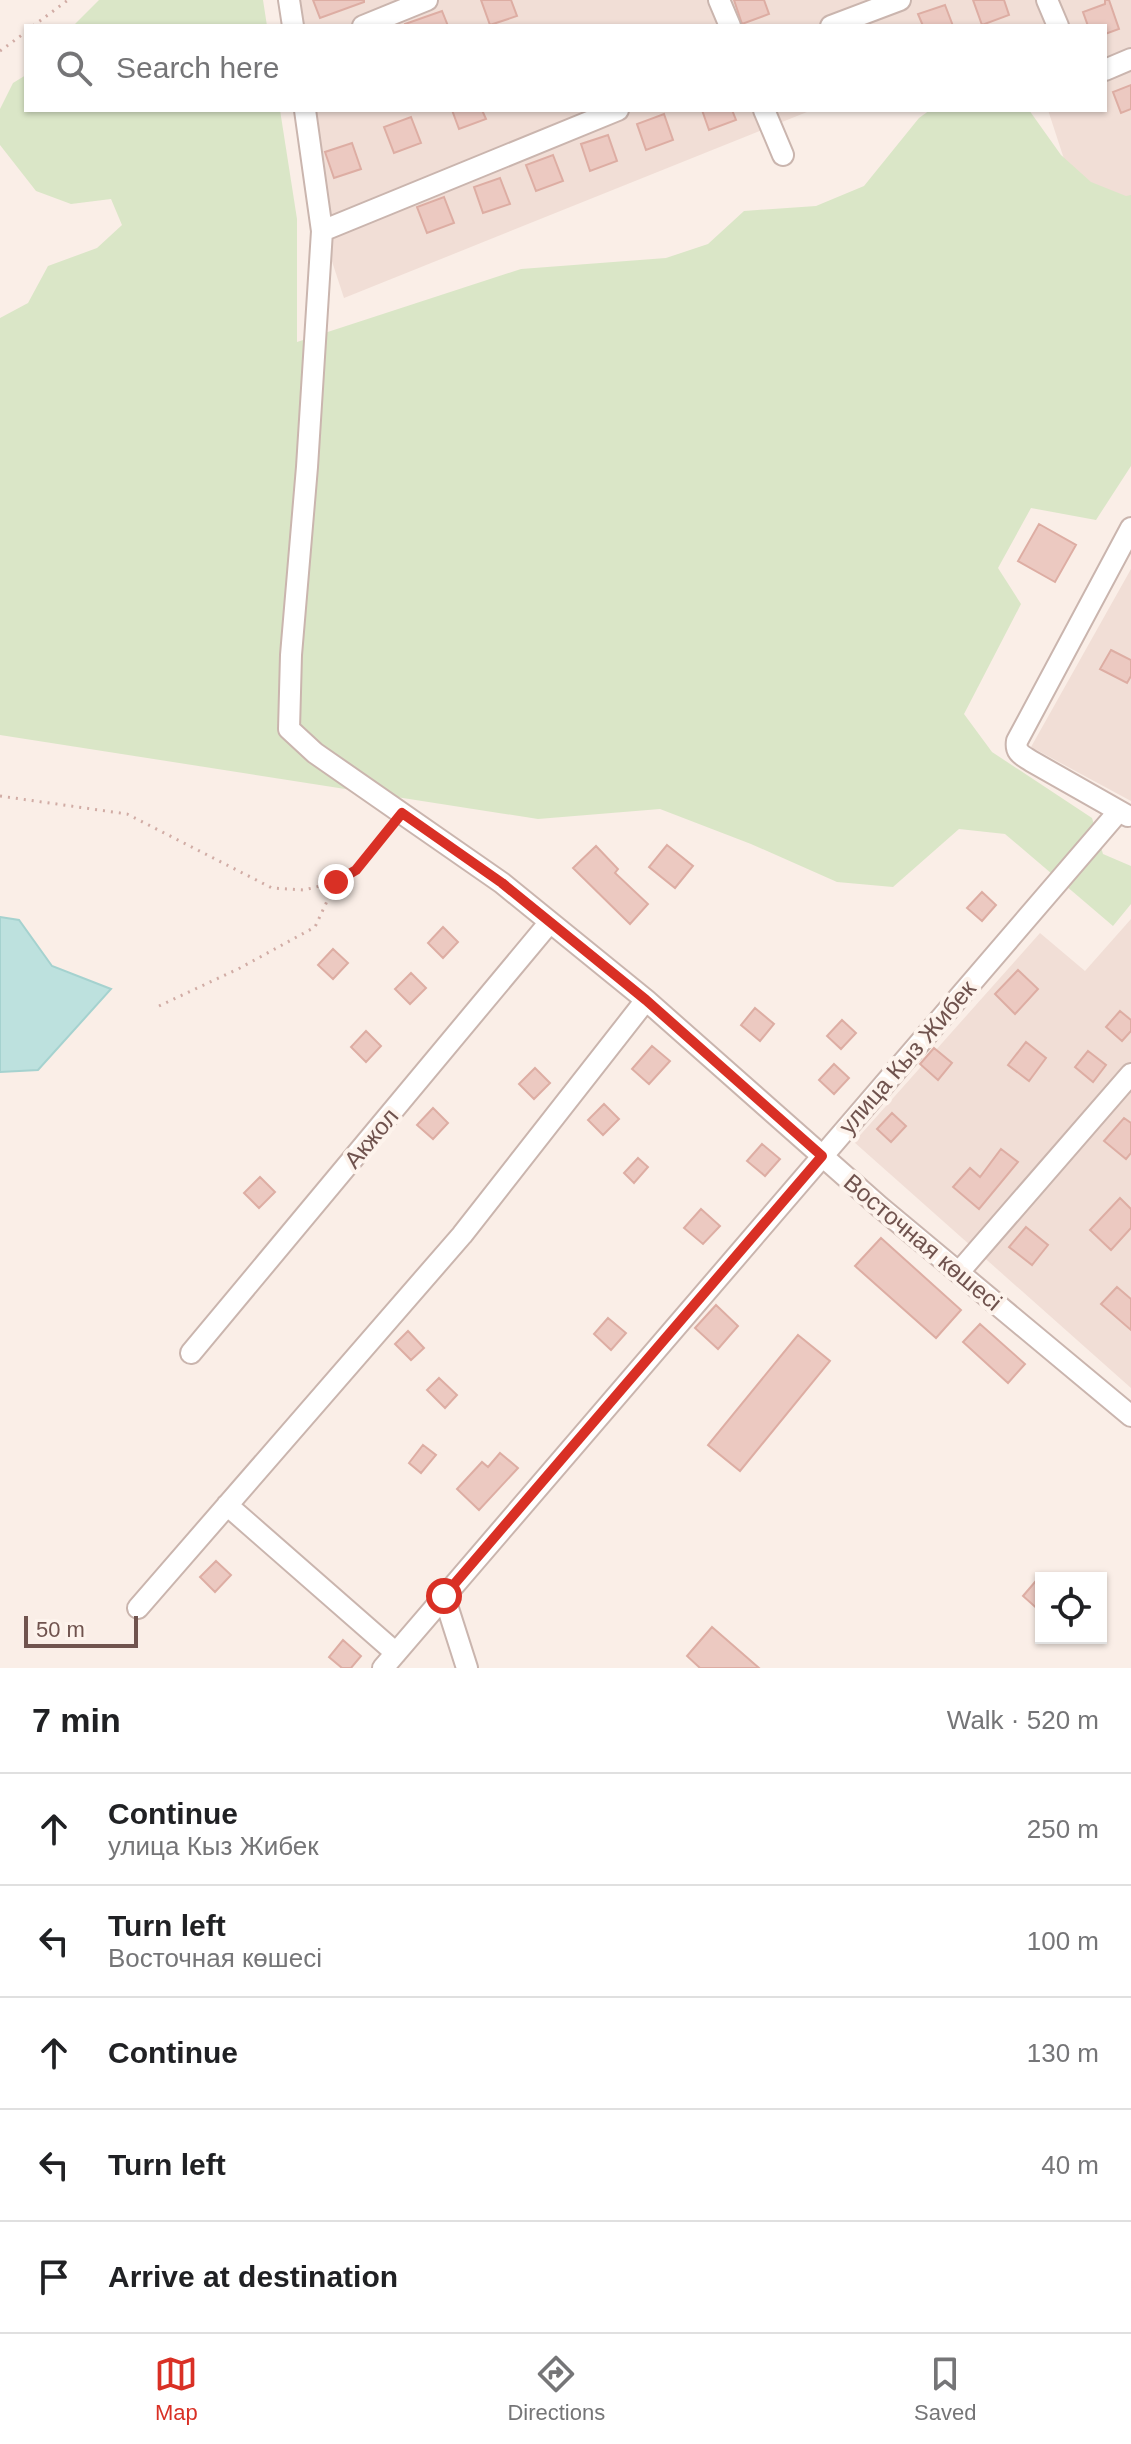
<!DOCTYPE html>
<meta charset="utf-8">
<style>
:root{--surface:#fff;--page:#f2f2f2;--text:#202124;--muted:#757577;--line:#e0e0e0;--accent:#d93025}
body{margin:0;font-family:Arial,sans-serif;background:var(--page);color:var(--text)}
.controls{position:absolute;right:24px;bottom:24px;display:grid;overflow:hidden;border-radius:0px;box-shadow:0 2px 6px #0004}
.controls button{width:72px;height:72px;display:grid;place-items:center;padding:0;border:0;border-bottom:2px solid var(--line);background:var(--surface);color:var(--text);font:40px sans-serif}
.scale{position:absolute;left:24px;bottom:20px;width:114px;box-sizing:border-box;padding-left:8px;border:4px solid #70534e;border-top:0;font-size:22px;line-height:28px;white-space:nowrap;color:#70534e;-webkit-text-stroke:6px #fdf3ec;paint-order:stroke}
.stop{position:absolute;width:24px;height:24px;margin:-18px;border:6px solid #d93025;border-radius:50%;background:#fff}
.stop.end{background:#d93025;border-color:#fff;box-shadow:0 2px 8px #0008}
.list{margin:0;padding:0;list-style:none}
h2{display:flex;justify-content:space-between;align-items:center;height:104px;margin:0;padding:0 32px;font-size:34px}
h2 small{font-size:26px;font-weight:400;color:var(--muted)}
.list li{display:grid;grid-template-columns:52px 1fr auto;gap:24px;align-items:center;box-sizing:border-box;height:112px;padding:0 32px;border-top:2px solid var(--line)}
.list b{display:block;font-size:30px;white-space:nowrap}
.list p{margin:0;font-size:26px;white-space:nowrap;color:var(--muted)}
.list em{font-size:26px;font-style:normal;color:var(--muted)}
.icon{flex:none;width:44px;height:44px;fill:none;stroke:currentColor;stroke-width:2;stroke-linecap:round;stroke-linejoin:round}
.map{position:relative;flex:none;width:1131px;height:1668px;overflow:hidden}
.search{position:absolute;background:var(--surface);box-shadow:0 2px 6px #0004;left:24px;right:24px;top:24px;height:88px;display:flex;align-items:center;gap:20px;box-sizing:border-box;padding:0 28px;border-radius:0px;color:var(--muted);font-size:30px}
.sheet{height:664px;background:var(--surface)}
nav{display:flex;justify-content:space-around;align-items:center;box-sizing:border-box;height:112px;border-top:2px solid var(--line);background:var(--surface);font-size:22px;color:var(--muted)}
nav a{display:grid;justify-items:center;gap:4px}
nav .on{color:var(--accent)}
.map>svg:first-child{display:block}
.residential{fill:#f1ded6}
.green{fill:#dae6c7}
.water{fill:#bde1de;stroke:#a5d2cf;stroke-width:2}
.building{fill:#ecc9c1;stroke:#ddada3;stroke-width:2}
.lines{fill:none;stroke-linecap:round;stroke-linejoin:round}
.minor-casing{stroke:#cab5ae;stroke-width:24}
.path{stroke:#d1aca5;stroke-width:3;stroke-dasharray:2 6;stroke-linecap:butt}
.minor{stroke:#fff;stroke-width:20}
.route{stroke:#d93025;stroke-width:10}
.labels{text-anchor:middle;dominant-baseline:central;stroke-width:8;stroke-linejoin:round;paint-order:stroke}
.street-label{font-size:24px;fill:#70534e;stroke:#fdf3ec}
</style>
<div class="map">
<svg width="1131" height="1668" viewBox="0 0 1131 1668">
<rect width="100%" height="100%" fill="#faeee7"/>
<!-- residential -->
<path class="residential" d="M 289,0 L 1131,0 L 1131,364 L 1048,110 L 1105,110 L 1105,26 L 293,26 Z
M 305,110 L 812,110 L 344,298 L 322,231 Z
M 1131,569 L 1131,801 L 1031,747 Z
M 1131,919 L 1131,1388 L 854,1142 L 1040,933 L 1085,971 Z"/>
<!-- green -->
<path class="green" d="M 99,0 L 263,0 L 267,26 L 73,26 Z
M 26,75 L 26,110 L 280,110 L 297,219 L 297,342 L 521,269 L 666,258 L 708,244 L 744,211 L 816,206 L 864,186 L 919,118 L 930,110 L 1029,110 L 1061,155 L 1091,182 L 1126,196 L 1131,195 L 1131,466 L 1096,520 L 1031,508 L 998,568 L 1021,604 L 964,714 L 992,752 L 1092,818 L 1103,854 L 1131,866 L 1131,904 L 1113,926 L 1005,834 L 959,829 L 893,887 L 837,882 L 751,844 L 660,809 L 538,819 L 0,735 L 0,318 L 28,303 L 48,266 L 97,248 L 122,225 L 111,199 L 71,204 L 36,191 L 0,145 L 0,109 L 13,83 Z"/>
<!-- water -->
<path class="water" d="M 0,917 L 19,920 L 52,966 L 111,989 L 38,1070 L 0,1072 Z"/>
<!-- building -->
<path class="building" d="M 313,0 L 364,0 L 364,2 L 320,18 Z
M 481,0 L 511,0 L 517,16 L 490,25 Z
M 734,0 L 764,0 L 769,14 L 742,24 Z
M 973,0 L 1004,0 L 1009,15 L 982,25 Z
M 1105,0 L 1109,0 L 1119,29 L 1105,34 L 1105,26 L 1088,26 L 1083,12 L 1105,4 Z
M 945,5 L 953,26 L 923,26 L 918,14 Z
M 442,11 L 448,26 L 405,26 L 405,24 Z
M 1131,85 L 1131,109 L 1121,113 L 1113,92 Z
M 452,110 L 482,110 L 486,119 L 459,129 Z
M 702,110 L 732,110 L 736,120 L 709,130 Z
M 664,114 L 673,140 L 646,150 L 637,124 Z
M 411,117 L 421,143 L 394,153 L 384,127 Z
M 608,135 L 617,161 L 590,171 L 581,144 Z
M 352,143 L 361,169 L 334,178 L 325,152 Z
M 553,155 L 563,181 L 536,191 L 526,165 Z
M 500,178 L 510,204 L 483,213 L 474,187 Z
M 444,197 L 454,223 L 427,233 L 417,207 Z
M 1039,524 L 1076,545 L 1055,582 L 1018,561 Z
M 1111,650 L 1131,660 L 1131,676 L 1127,683 L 1100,669 Z
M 667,845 L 693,866 L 675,888 L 649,867 Z
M 596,846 L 618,869 L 615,873 L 648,904 L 630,924 L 573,868 Z
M 982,892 L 996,905 L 982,921 L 967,908 Z
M 443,927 L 458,942 L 443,958 L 428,943 Z
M 333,949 L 348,963 L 333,979 L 318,965 Z
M 1018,970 L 1038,989 L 1015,1014 L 995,994 Z
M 411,973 L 426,988 L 410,1004 L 395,989 Z
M 755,1008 L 774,1024 L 760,1041 L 741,1025 Z
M 1120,1011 L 1131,1020 L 1131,1031 L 1122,1041 L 1106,1027 Z
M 842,1020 L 856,1033 L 841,1049 L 827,1036 Z
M 366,1031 L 381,1046 L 366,1062 L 351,1047 Z
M 1026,1042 L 1046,1058 L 1029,1081 L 1008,1065 Z
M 652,1046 L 670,1061 L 649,1084 L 632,1069 Z
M 934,1048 L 952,1063 L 938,1080 L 920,1064 Z
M 1088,1051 L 1106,1065 L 1093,1082 L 1075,1067 Z
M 834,1064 L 849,1078 L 834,1094 L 819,1080 Z
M 535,1068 L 550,1083 L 534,1099 L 519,1084 Z
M 604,1104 L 619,1119 L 603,1135 L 588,1120 Z
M 433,1108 L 448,1123 L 433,1139 L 417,1125 Z
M 892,1113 L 906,1126 L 891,1142 L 877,1129 Z
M 1124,1118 L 1131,1123 L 1131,1153 L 1126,1159 L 1104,1141 Z
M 762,1144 L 780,1159 L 765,1176 L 747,1161 Z
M 1001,1149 L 1018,1162 L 979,1209 L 953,1187 L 970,1168 L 980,1177 Z
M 638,1158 L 648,1167 L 634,1183 L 624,1173 Z
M 260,1177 L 275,1192 L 259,1208 L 244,1193 Z
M 1120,1198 L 1131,1209 L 1131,1228 L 1111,1250 L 1090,1230 Z
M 701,1209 L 720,1226 L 703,1244 L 684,1228 Z
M 1026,1227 L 1048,1245 L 1032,1265 L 1009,1247 Z
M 881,1238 L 961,1310 L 936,1338 L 855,1266 Z
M 1117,1287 L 1131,1299 L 1131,1330 L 1101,1304 Z
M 716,1305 L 738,1326 L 718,1349 L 695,1328 Z
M 608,1318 L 626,1333 L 611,1350 L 594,1334 Z
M 980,1324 L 1025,1364 L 1008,1383 L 963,1342 Z
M 408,1331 L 424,1348 L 411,1360 L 395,1344 Z
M 798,1335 L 830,1361 L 740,1471 L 708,1445 Z
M 439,1378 L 457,1395 L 445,1408 L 427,1390 Z
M 423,1445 L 436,1455 L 421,1473 L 409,1463 Z
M 500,1453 L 518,1468 L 479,1510 L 457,1489 L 482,1462 L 488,1467 Z
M 216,1561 L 231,1575 L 215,1592 L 200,1577 Z
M 1041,1575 L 1041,1612 L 1023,1596 Z
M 712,1627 L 759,1668 L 700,1668 L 687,1656 Z
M 343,1640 L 361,1656 L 351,1668 L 342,1668 L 329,1657 Z"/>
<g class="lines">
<!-- minor casing -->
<g class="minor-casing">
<path id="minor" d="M 289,0 L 293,26
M 719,0 L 730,26
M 1047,0 L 1058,26
M 363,26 L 427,0
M 831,26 L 900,0
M 1105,70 L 1131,59
M 305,110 L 322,231 L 307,467 L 291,655 L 289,729 L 315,753 L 502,883 L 646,1000 L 880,1207 L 1131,1416
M 764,110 L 783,155
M 322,231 L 618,110
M 1128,816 L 1031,761 C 1022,755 1015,753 1017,741 L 1131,528
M 959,1272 L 1131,1074
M 191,1353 L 550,922
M 227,1505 L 396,1653
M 444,1596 L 467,1668
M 138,1608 L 462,1235 L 646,1000
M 383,1668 L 1119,811"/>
</g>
<!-- path -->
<path class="path" d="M 33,26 L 68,0
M 0,51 L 26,32
M 0,796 L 127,814 L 272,888 L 304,890 L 336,882 L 356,870 L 392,825
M 159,1006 L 240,968 L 315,927 L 336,882"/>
<!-- minor -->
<use href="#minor" class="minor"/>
</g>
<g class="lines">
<!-- route -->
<path class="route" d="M 336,882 L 356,870 L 402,813 L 502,883 L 646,1000 L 822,1156 L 444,1596"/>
</g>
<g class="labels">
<!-- street labels -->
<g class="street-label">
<text transform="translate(907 1057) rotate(-49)">улица Кыз Жибек</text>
<text transform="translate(371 1138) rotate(-50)">Акжол</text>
<text transform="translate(923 1242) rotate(40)">Восточная көшесі</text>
</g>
</g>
</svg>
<div class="controls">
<button><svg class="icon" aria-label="locate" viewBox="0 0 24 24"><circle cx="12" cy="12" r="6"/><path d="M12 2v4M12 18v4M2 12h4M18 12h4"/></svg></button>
</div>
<div class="scale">50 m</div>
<div class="stop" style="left:444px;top:1596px"></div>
<div class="stop end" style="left:336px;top:882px"></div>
<div class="search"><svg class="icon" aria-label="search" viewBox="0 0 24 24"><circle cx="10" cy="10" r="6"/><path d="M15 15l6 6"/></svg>Search here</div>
</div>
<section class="sheet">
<h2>7 min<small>Walk · 520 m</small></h2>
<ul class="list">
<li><svg class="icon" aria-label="ahead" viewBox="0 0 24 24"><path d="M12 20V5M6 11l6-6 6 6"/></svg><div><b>Continue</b><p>улица Кыз Жибек</p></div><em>250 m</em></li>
<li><svg class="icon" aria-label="left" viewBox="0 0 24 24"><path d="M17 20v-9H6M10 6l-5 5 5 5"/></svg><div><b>Turn left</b><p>Восточная көшесі</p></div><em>100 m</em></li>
<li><svg class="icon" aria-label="ahead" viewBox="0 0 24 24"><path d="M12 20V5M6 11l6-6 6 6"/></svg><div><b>Continue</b></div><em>130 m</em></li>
<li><svg class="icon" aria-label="left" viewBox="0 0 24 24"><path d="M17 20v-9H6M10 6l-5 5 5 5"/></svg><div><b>Turn left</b></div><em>40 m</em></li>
<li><svg class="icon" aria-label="arrive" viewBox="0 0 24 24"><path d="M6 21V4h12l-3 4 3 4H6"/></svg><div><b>Arrive at destination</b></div></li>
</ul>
</section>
<nav>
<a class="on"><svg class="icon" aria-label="map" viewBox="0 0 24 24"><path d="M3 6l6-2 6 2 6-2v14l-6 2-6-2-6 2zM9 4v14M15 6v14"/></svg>Map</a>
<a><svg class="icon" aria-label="directions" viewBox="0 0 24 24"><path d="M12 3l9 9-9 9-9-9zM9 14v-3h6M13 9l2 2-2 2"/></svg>Directions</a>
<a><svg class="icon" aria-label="saved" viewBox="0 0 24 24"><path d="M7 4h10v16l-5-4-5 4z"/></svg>Saved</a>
</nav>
